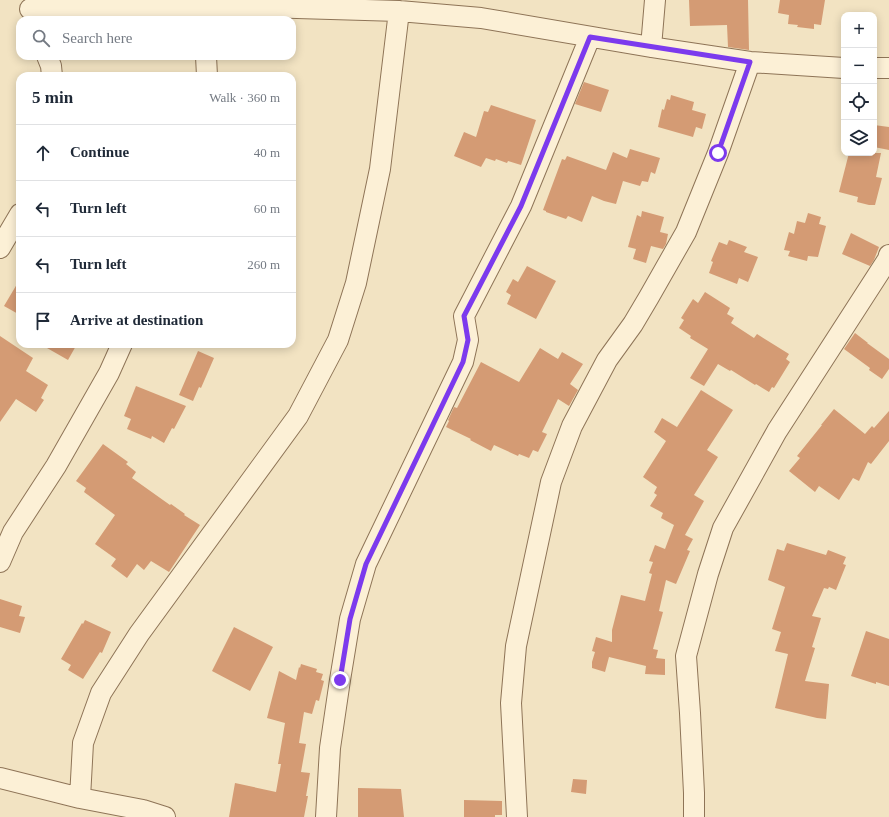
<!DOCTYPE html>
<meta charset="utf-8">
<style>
:root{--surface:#fff;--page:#f2f2f3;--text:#1f2937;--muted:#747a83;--line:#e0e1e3}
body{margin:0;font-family:"Times New Roman",serif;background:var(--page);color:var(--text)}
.controls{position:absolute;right:12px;top:12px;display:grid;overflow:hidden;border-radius:8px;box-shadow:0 2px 10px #0003}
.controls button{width:36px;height:36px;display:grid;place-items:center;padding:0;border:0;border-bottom:1px solid var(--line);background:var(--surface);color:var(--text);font:20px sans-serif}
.stop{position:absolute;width:12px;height:12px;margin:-9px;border:3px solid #7c3aed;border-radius:50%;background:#fff}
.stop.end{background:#7c3aed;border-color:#fff;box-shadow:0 1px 4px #0008}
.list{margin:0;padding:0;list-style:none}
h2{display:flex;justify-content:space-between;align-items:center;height:52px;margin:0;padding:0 16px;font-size:17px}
h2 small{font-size:13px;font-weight:400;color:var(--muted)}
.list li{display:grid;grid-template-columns:26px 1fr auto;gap:12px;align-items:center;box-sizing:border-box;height:56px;padding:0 16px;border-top:1px solid var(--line)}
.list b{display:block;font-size:15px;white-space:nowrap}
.list em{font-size:13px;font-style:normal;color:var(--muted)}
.icon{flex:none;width:22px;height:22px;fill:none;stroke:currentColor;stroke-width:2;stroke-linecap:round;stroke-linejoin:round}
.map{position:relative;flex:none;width:889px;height:817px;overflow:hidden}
.search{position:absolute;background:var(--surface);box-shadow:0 2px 10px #0003;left:16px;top:16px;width:280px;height:44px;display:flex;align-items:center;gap:10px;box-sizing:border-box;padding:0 14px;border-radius:12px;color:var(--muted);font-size:15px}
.panel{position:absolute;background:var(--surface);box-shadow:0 2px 10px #0003;left:16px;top:72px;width:280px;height:276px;border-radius:12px}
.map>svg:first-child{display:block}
.building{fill:#d49b74}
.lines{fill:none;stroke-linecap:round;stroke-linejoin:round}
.street-casing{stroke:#8e7457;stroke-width:22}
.street{stroke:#fcf0d6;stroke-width:20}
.route{stroke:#7c3aed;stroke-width:5}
</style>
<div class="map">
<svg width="889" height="817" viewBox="0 0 889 817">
<rect width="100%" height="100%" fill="#f2e3c2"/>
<!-- building -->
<path class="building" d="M 689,0 L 748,0 L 749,50 L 728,47 L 727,25 L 690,26 Z
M 780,0 L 825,0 L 821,25 L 814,24 L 814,29 L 797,27 L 798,25 L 788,24 L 789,15 L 778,13 Z
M 584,82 L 609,90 L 601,112 L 575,104 Z
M 671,95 L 694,102 L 692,110 L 706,114 L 702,129 L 696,127 L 693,137 L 658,127 L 662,109 L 664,110 L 667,99 L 670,100 Z
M 491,105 L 536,120 L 521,165 L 508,161 L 507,163 L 496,159 L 495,161 L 486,158 L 481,167 L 454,156 L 464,132 L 476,137 L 484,111 L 488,112 Z
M 874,125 L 889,127 L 889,150 L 874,147 Z
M 630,149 L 660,158 L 655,174 L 651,172 L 648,182 L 642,181 L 640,186 L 623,181 L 616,204 L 604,201 L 592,196 L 582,222 L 568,216 L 566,219 L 546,212 L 546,211 L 543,210 L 562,159 L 565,160 L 567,156 L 606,170 L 613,152 L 627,158 Z
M 849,153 L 881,153 L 876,177 L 882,178 L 875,205 L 869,205 L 857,202 L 858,197 L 839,192 Z
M 642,211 L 664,217 L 660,232 L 668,234 L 666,244 L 663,249 L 651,246 L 646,263 L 633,259 L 636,249 L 628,247 L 637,215 L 641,217 Z
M 808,213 L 821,217 L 819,224 L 826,226 L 818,257 L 808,256 L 807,261 L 788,256 L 790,251 L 784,250 L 789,232 L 794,234 L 797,221 L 805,223 Z
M 851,233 L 879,247 L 874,260 L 870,266 L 842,254 Z
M 729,240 L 747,247 L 744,252 L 758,257 L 748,282 L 739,278 L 737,284 L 709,273 L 713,262 L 711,261 L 719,242 L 727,245 Z
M 527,266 L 556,281 L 536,319 L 507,304 L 511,295 L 506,292 L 513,279 L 518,282 Z
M 20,279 L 20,315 L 4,306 Z
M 705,292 L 730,308 L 727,314 L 734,318 L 731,323 L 754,338 L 757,334 L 789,354 L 786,359 L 790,362 L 774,388 L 772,387 L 769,392 L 756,384 L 755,385 L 731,370 L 730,371 L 718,364 L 704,386 L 690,378 L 708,349 L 690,338 L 691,336 L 679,328 L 684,320 L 681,318 L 693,299 L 698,303 Z
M 855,333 L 868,343 L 867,343 L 889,359 L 889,369 L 882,379 L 869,370 L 870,368 L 844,349 Z
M 0,336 L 33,358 L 26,371 L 48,385 L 41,398 L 44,400 L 36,412 L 16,399 L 0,422 Z
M 40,344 L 77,344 L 68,360 Z
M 540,348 L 558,359 L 562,352 L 583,364 L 570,384 L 578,390 L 569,406 L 558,399 L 542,432 L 547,434 L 538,452 L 533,450 L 529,458 L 519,454 L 518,456 L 494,445 L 491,451 L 470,440 L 471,439 L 446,427 L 449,421 L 448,420 L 454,407 L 457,408 L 481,362 L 519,382 Z
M 198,351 L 214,358 L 201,388 L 199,387 L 193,401 L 179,395 Z
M 136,386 L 186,406 L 174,429 L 172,428 L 164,443 L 152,436 L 151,439 L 127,429 L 131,419 L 124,416 Z
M 701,390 L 733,410 L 707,450 L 718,457 L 694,495 L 704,501 L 685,535 L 693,539 L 687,550 L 690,551 L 676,584 L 666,580 L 659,611 L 663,612 L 653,649 L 658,650 L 656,658 L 665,659 L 665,675 L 645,674 L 646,666 L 609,657 L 605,672 L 592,668 L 592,662 L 595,652 L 592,651 L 596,637 L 612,642 L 612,630 L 621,595 L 645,601 L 652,574 L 649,573 L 653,562 L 649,561 L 655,545 L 665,549 L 674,525 L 661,518 L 663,513 L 650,506 L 657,495 L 654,493 L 657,487 L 643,477 L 666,441 L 654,432 L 662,418 L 677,427 Z
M 834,409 L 865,434 L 872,426 L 874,428 L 889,411 L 889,441 L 871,464 L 868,462 L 859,481 L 853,478 L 839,500 L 819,486 L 815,492 L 789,471 L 800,458 L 797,456 L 822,425 L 821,425 Z
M 103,444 L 128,462 L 126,464 L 136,472 L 132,478 L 170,505 L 171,504 L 185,514 L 184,515 L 200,525 L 169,572 L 151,561 L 144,570 L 137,564 L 127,578 L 111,566 L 116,559 L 95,544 L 115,515 L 84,492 L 86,488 L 76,481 Z
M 787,543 L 826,555 L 828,550 L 846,557 L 843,564 L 846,565 L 836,590 L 829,587 L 828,589 L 824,588 L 812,616 L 821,618 L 812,647 L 815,648 L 805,681 L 829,684 L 826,719 L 817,718 L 775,708 L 788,654 L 775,651 L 781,632 L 772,629 L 785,587 L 768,580 L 777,549 L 784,551 Z
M 0,599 L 22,606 L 19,616 L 25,617 L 20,633 L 0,627 Z
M 85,620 L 111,632 L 102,653 L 100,652 L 83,679 L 68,670 L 71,665 L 61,659 L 82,623 L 83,624 Z
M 234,627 L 273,647 L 250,691 L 212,671 Z
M 866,631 L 889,639 L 889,686 L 876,682 L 876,684 L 851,676 Z
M 301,664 L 317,669 L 316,672 L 323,674 L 321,680 L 324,681 L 319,701 L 316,700 L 312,714 L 304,712 L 299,743 L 306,744 L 301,772 L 310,773 L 306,796 L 308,796 L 304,817 L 229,817 L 235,783 L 276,792 L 281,764 L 278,764 L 285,723 L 267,718 L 279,671 L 296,680 L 299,667 L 300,668 Z
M 573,779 L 587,780 L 586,794 L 571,792 Z
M 358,788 L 401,789 L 404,817 L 358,817 Z
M 464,800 L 502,801 L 502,815 L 495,815 L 495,817 L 464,817 Z"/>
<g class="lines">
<!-- street casing -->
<g class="street-casing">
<path id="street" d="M 30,9 L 230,6 L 399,11 L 481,18 L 651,47 L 750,62 L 844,68
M 651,47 L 655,0
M 47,56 L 51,66 L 52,76
M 206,56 L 207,76
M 874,68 L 889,68
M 0,248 L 20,214
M 0,562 L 13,532 L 56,466 L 109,373 L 122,344
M 0,778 L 80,798 L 143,810 L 165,817
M 80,798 L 83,743 L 101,693 L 139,634 L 298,416 L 338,340 L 356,283 L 380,169 L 399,11
M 326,817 L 330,748 L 340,680 L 350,619 L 366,564 L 463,362 L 468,340 L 464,316 L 521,206 L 590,37
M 517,817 L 511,703 L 516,646 L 551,482 L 572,426 L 607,360 L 633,324 L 649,297 L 686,232 L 718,153 L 750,62
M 694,817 L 694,793 L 690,713 L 686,656 L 708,574 L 723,528 L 777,431 L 888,259 L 889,255"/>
</g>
<!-- street -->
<use href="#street" class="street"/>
</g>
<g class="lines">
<!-- route -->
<path class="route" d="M 340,680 L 350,619 L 366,564 L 463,362 L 468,340 L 464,316 L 521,206 L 590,37 L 750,62 L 718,153"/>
</g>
</svg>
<div class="controls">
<button>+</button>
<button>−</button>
<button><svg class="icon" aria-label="locate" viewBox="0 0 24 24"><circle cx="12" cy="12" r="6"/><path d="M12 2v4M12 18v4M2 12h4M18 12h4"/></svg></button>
<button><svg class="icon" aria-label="layers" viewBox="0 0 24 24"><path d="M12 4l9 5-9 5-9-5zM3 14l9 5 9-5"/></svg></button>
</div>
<div class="stop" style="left:718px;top:153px"></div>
<div class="stop end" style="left:340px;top:680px"></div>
<div class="search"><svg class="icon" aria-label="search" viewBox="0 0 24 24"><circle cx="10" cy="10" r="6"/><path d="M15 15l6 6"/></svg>Search here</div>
<section class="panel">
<h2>5 min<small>Walk · 360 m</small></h2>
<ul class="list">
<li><svg class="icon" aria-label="ahead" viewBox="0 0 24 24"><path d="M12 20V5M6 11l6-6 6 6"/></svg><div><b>Continue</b></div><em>40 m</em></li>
<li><svg class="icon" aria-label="left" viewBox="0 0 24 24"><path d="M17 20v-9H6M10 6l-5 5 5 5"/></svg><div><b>Turn left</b></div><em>60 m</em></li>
<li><svg class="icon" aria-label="left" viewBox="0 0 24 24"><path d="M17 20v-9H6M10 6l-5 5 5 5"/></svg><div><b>Turn left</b></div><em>260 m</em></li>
<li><svg class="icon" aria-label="arrive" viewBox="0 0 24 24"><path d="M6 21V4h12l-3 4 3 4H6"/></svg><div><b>Arrive at destination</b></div></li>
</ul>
</section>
</div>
